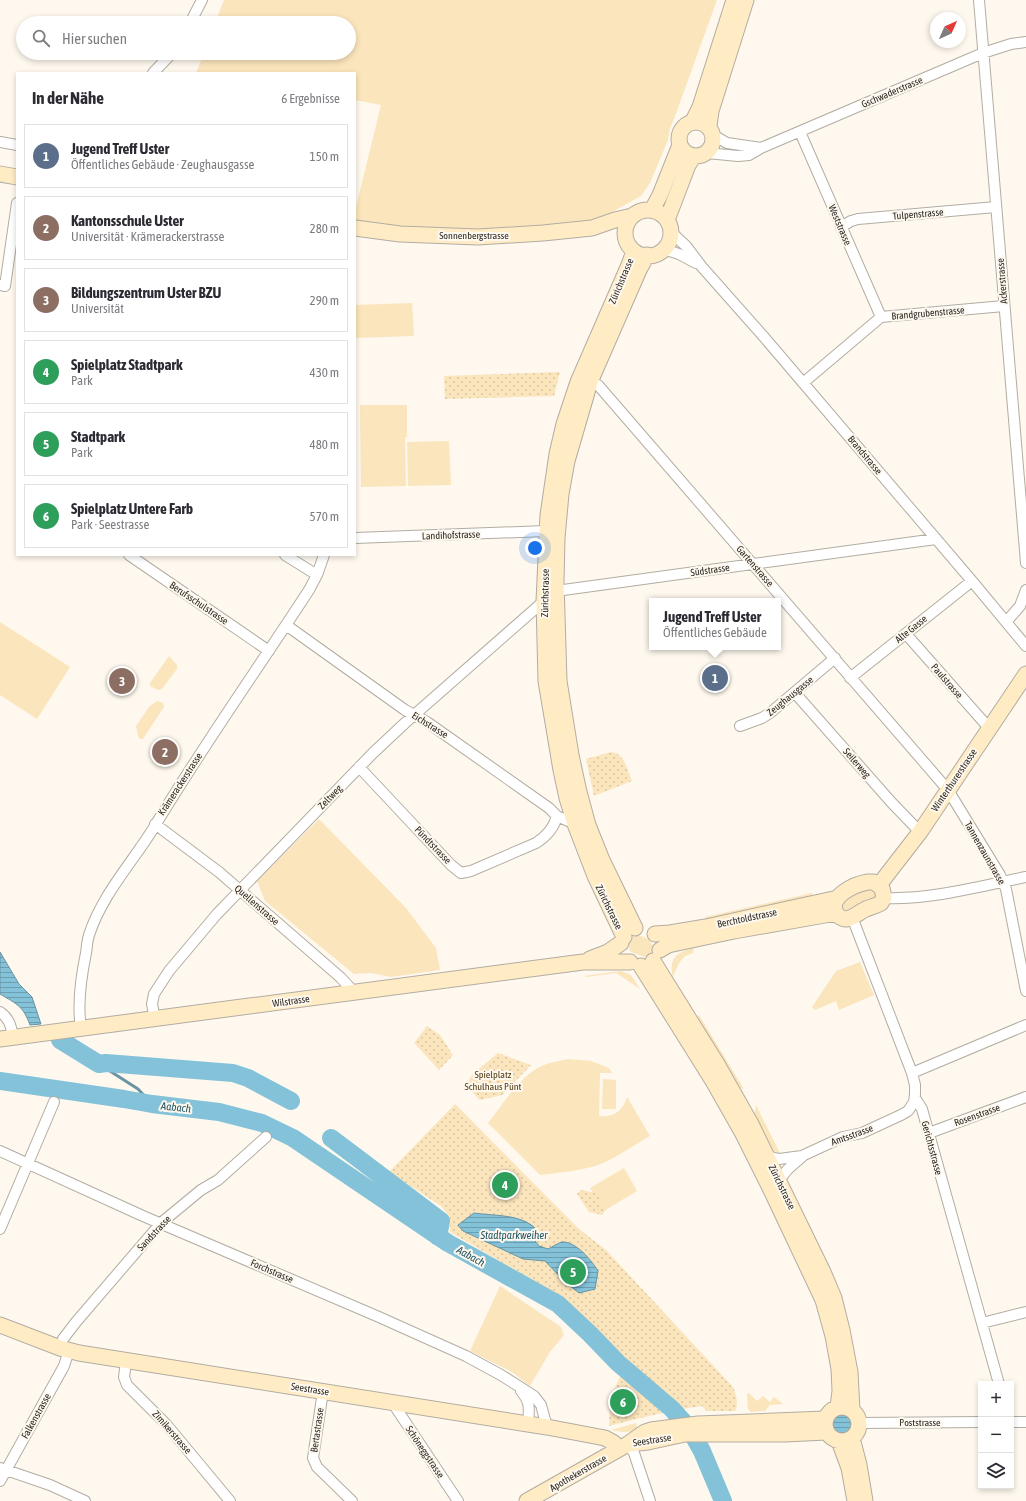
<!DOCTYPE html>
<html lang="de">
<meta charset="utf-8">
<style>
:root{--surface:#fff;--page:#f7f7f7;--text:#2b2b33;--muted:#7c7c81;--line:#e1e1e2;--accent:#317085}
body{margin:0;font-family:"Asap Condensed",sans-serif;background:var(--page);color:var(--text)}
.controls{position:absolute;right:12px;bottom:12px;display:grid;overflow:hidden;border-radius:0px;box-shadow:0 2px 6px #0003}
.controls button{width:36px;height:36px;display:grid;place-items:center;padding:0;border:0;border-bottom:1px solid var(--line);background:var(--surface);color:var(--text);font:20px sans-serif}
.compass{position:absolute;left:930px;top:12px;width:36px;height:36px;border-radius:50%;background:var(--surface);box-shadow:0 2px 6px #0003;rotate:45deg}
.you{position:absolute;left:535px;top:548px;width:14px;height:14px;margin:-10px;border:3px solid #fff;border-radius:50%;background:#1a73e8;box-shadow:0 0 0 6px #1a73e833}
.badge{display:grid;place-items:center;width:26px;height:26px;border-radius:50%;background:var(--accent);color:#fff;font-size:13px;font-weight:700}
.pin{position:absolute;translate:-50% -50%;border:2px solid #fff;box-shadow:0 1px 4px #0006}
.popup{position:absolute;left:649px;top:598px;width:132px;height:52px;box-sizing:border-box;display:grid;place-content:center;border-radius:0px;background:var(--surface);filter:drop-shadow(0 1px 3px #0005);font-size:13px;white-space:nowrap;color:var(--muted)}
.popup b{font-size:15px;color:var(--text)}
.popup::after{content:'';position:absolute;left:50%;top:100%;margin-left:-8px;border:8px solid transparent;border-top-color:var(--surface)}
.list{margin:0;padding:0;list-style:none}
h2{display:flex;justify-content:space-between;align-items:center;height:52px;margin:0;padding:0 16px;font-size:17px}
h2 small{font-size:13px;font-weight:400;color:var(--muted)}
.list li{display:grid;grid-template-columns:26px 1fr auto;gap:12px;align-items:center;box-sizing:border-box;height:64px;margin:0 8px 8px;padding:0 8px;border:1px solid var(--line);border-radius:0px}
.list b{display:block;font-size:15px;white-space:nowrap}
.list p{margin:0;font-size:13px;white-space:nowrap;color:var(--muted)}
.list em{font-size:13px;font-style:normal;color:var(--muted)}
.icon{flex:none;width:22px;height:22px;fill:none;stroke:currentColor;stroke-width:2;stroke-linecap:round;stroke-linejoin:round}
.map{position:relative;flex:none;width:1026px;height:1501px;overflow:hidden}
.search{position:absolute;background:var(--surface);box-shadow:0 2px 6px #0003;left:16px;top:16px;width:340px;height:44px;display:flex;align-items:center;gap:10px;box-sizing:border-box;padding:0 14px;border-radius:22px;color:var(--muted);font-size:15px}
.panel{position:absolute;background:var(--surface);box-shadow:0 2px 6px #0003;left:16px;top:72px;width:340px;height:484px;border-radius:0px}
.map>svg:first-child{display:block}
.green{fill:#fbe5bd}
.park{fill:url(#park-dots)}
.water{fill:url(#water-rules);stroke:#6994a2}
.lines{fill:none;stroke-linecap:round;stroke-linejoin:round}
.stream{stroke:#6994a2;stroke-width:3}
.river{stroke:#83c2d8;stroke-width:18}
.street-casing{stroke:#b2ada3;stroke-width:12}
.secondary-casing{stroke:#b2ada3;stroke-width:17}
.street{stroke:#fff;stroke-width:10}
.secondary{stroke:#ffecc4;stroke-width:15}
.labels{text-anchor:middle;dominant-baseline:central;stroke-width:4;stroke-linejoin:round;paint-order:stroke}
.street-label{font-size:10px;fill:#2b2925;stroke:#fef8ee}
.park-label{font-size:10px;fill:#503c15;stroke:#fef8ee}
.water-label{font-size:11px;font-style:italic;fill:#215565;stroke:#fef8ee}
</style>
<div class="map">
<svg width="1026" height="1501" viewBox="0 0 1026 1501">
<defs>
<pattern id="park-dots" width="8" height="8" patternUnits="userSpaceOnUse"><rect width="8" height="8" fill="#fbe5bd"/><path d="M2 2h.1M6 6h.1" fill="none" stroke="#d7c4a2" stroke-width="1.8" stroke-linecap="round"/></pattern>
<pattern id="water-rules" width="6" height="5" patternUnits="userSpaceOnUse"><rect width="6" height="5" fill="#83c2d8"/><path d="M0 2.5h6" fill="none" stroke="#6b9eaf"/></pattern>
</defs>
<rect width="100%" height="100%" fill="#fef8ee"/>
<!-- green -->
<path class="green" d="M 224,0 L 717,0 L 674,119 L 670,128 L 668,140 L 650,183 L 641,196 L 601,218 L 547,227 L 484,231 L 406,228 L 355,222 L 355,211 L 381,105 L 355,100 L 355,73 L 196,73 L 204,53 L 349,53 L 349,23 L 215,23 Z
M 412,303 L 414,336 L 355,338 L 355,305 Z
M 360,405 L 407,405 L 407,437 L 405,437 L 406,486 L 361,487 Z
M 449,441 L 451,485 L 408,486 L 407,442 Z
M 0,622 L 70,667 L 37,719 L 0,695 Z
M 169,656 L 177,665 L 177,669 L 162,689 L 158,690 L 150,686 L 150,683 Z
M 157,701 L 163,703 L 164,707 L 143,739 L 140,739 L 138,736 L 136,726 L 149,707 Z
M 319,819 L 406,908 L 436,948 L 440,970 L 391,977 L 371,973 L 354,974 L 265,901 L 257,881 Z
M 871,887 L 879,897 L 852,911 L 842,912 L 840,904 L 843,899 Z
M 812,893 L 813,896 L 705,919 L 705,917 Z
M 635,936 C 643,935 650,939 653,946 L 651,954 L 644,957 L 631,952 C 627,946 628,940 635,936 Z
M 694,948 L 693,953 C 680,956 678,966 673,977 C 668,958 677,952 694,948 Z
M 860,962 L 874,995 L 839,1010 L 836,1001 L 815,1010 L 812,1007 L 836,971 Z
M 621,971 L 631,975 L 640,989 L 616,973 L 587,977 L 584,976 Z
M 699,1015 L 744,1089 L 740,1088 L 736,1083 L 697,1018 Z
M 568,1059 L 591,1061 L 609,1068 L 612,1073 L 600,1073 L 599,1116 C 613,1118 623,1111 627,1097 L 650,1136 C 632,1146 614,1160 595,1166 C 577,1171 558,1173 540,1175 L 488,1123 C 503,1104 521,1074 544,1065 C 551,1062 560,1061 568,1059 Z
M 603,1079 L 616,1080 L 616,1109 L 602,1109 Z
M 756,1105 L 780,1153 L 774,1151 L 769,1145 L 755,1118 L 755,1112 Z
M 624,1168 L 637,1191 L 604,1211 L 590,1188 Z
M 500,1286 L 561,1327 L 564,1335 L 550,1352 L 530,1386 L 512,1372 L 470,1351 Z
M 749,1393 L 757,1401 L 763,1396 L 770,1402 L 774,1397 L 783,1404 L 770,1405 L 765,1411 L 751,1412 L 748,1409 L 747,1394 Z
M 636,1423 L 638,1430 C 628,1433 621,1432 611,1430 Z"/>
<!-- park -->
<path class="park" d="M 560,372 L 554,396 L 445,399 L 444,376 Z
M 611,752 C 625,753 627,770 632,781 L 594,796 L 586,759 Z
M 427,1026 L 440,1035 L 453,1055 L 439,1070 L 414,1043 Z
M 498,1053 L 531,1065 L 502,1095 L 480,1100 L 466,1086 L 472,1075 Z
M 455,1104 L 579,1229 L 606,1250 L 733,1387 C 736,1395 739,1403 735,1411 L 707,1411 L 702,1406 C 670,1410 640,1418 609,1426 L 610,1400 L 626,1362 L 558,1295 L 450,1232 L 450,1217 L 441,1206 L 389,1172 Z
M 581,1190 L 596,1193 L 606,1210 L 602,1215 L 589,1212 L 577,1194 Z"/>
<!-- water -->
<path class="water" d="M 0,952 L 19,984 L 32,997 L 41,1024 L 30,1025 C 23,1006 17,1004 0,994 Z
M 474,1213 C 495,1216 521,1214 536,1229 L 532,1237 L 539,1246 L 548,1249 C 552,1247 558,1243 562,1242 C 576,1241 592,1261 598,1271 L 595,1289 L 579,1293 L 564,1281 L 545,1261 L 523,1259 L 463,1231 L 458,1225 Z
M833 1424a9 9 0 1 1 18 0a9 9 0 1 1-18 0Z"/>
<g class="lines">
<!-- stream -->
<path class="stream" d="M 99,1064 L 138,1089 L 152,1104"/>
<!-- river -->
<path class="river" d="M 60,1040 L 99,1064 L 106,1063 L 233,1073 L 248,1078 L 291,1101
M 0,1081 L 124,1099 L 152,1104 L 219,1112 L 262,1123 L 293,1138 L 448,1243 L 558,1304 L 590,1334 L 618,1363 L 672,1409 L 689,1428 L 702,1451 L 723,1501
M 331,1138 L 441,1221 L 438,1237"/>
<!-- street casing -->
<g class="street-casing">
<path id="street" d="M 979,0 L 1026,563
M 190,23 L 202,0
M 153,73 L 172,53
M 800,132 L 881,317
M 713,135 L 727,143 L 761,148
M 0,142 L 17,145
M 707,153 L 738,156 L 749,155 L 761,148 L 983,53 L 1011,44 L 1026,42
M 841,227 L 851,221 L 858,219 L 996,207
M 671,232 L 686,246 L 702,267 L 764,337 L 972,581 L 1026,646
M 663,249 L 679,254 L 696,263
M 0,285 L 5,286 L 17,203
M 590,382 L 598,385 L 948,790 L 1000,875 L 1006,889 L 1026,991
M 803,383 L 881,317 L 1004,306
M 355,538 L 546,531
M 129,555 L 269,651
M 285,555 L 317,575
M 556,591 L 936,539
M 1006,622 L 1020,606 L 1026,590
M 286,625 L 405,710 L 427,722 L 549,808 L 557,816 L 575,824
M 906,634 L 989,728
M 850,678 L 972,581
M 795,693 L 892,803 L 920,832
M 740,726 L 762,718 L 770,713 L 835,658
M 359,767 L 451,865 L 461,873 L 471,871 L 536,843 C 547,836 554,828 557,816
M 155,824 L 219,872 L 340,977 L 354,992
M 884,898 C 931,900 980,886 1026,877
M 0,1012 C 9,1018 11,1026 13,1036
M 155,1019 L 152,1004 L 154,994 L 169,971 L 217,914 L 373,753 L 405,723 L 544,601
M 81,1028 C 77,1004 81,977 86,953 C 87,947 87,941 89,935 C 102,895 131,864 153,829 C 202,747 257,670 309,590 L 317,575 L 324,555
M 912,1073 L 1026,1025
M 915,1098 L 922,1109 L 999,1384
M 929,1133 L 1026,1097
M 0,1151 L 143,1216 L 379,1317 L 466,1356 L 501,1375 L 534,1396 L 541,1405 L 547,1427
M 767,1156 L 779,1159 L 802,1156
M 779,1180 L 788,1169 L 804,1155 L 843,1137 L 862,1133 L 901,1115 L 908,1111 L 914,1102 L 915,1094 L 915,1085 L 912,1073 L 852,917
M 0,1229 L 54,1102
M 982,1323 L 1026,1312
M 60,1348 L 63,1339 L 76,1322 L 161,1223 L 201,1190 L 218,1180 L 266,1137
M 126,1361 L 124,1377 L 127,1385 L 166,1424 L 230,1501
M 323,1391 L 313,1458 L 317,1467 L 352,1501
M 521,1391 C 531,1403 529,1409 528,1424
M 392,1402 L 458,1501
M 1011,1422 L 1026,1422
M 859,1423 L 981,1422
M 628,1444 L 634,1453 L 650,1501
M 0,1468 L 50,1485 L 85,1501
M 0,1481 L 64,1366 L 69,1350"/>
</g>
<!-- secondary casing -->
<g class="secondary-casing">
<path id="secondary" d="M 693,121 L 700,107 L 734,0
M679 139a17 17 0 1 1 34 0a17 17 0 1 1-34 0Z
M 709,126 L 711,111 L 746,0
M 0,174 L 17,177
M 652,210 L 660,195 L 680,145
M625 233a23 23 0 1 1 46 0a23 23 0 1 1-46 0Z
M 667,220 L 688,165 L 694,156
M 355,228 L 400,234 L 478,237 L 543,233 L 592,228 L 615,220 L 632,216
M 868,882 L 874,882 L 882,888 L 884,898 L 881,903 C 876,906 871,907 866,909 C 859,912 854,918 846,919 C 842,919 838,916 836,913 C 827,896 856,884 868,882 Z
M 879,885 L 920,832 L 1026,674
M 635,928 L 602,860 L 588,825 L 579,792 L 571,755 L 559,681 L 556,582 L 557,538 L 561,494 L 567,461 L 590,382 L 639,270 L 647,255
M 655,934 L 670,933 L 706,927 L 838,898
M 624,937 L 595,876 L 575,824 L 567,798 L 561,770 L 546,681 L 544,601 L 548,515 L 557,454 L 564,424 L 578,382 L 629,265 L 634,251
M 660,950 L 668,945 L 734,931 L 836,913
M 590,959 L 608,952 L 621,943
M 653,961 L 717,1064 L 751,1124 L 823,1272 L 834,1298 L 842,1330 L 850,1372 L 852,1410
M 641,966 L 713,1081 L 742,1132 L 771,1190 L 823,1300 L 833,1336 L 839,1369 L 840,1391 L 838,1407
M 0,1039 L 583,962 L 630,962
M 0,1325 L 60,1348 L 79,1353 L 547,1427 L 605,1438 L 614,1443 L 619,1449
M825 1424a17 17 0 1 1 34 0a17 17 0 1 1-34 0Z
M 852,1438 L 859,1465 L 865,1501
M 839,1441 L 849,1468 L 855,1501
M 629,1444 L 648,1442 L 685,1434 L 785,1434 L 826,1432
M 527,1501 L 628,1444 L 645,1432 L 651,1430 L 698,1424 L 825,1419"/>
</g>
<!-- street -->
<use href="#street" class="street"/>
<!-- secondary -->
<use href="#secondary" class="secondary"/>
</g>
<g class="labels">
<!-- street labels -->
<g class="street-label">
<text transform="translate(892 92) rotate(-23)">Gschwaderstrasse</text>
<text transform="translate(918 214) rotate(-5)">Tulpenstrasse</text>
<text transform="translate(840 225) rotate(67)">Weststrasse</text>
<text x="474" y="235">Sonnenbergstrasse</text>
<text transform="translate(621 281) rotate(-67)">Zürichstrasse</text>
<text transform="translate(1002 281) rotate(-95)">Ackerstrasse</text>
<text transform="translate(928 313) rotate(-5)">Brandgrubenstrasse</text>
<text transform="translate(865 455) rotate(50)">Brandstrasse</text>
<text transform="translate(451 535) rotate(-2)">Landihofstrasse</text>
<text transform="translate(755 566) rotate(49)">Gartenstrasse</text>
<text transform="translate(710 570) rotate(-8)">Südstrasse</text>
<text transform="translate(545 593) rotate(-89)">Zürichstrasse</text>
<text transform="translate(199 603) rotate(34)">Berufsschulstrasse</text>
<text transform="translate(911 629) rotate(-39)">Alte Gasse</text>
<text transform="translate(947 681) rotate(49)">Paulstrasse</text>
<text transform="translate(790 696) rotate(-39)">Zeughausgasse</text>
<text transform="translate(430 725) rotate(32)">Eichstrasse</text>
<text transform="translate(857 763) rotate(49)">Seilerweg</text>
<text transform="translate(954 780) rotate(-56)">Winterthurerstrasse</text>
<text transform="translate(180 784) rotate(-57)">Krämerackerstrasse</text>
<text transform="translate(330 797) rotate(-46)">Zeltweg</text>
<text transform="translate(433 845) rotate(46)">Pündtstrasse</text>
<text transform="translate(985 853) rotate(60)">Tannenzaunstrasse</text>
<text transform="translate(257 905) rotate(41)">Quellenstrasse</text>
<text transform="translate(609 907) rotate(64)">Zürichstrasse</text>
<text transform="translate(747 918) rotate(-12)">Berchtoldstrasse</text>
<text transform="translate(291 1001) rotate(-8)">Wilstrasse</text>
<text transform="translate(977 1115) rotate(-20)">Rosenstrasse</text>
<text transform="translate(852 1135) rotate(-20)">Amtsstrasse</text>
<text transform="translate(932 1148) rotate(75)">Gerichtsstrasse</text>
<text transform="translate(782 1187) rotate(64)">Zürichstrasse</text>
<text transform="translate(154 1233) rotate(-47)">Sandstrasse</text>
<text transform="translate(272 1271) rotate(23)">Forchstrasse</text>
<text transform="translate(310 1389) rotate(9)">Seestrasse</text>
<text transform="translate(36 1416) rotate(-61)">Falkenstrasse</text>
<text x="920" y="1422">Poststrasse</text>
<text transform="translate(317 1430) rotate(-82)">Bertastrasse</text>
<text transform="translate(172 1432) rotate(49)">Zimikerstrasse</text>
<text transform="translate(652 1440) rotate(-9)">Seestrasse</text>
<text transform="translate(425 1452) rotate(56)">Schöneggstrasse</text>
<text transform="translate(578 1473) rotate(-30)">Apothekerstrasse</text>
</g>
<!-- park labels -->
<g class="park-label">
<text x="493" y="1074">Spielplatz<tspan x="493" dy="12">Schulhaus Pünt</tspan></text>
</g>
<!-- water labels -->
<g class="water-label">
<text transform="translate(176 1107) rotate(6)">Aabach</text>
<text x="514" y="1235">Stadtparkweiher</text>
<text transform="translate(471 1256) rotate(29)">Aabach</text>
</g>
</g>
</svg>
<div class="controls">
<button>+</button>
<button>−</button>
<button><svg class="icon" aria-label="layers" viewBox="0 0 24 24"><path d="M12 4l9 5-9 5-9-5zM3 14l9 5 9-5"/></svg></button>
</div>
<svg class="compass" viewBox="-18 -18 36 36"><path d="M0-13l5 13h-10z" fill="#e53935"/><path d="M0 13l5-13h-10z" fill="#7c7c81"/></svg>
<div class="you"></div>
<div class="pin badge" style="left:715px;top:678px;background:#5c6f8a">1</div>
<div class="popup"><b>Jugend Treff Uster</b>Öffentliches Gebäude</div>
<div class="pin badge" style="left:165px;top:752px;background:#8d6e63">2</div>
<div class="pin badge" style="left:122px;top:681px;background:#8d6e63">3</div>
<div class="pin badge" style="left:505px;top:1185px;background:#2e9e5b">4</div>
<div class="pin badge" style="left:573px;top:1272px;background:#2e9e5b">5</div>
<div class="pin badge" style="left:623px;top:1402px;background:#2e9e5b">6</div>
<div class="search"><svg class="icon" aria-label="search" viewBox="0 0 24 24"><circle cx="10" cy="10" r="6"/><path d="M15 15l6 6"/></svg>Hier suchen</div>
<section class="panel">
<h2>In der Nähe<small>6 Ergebnisse</small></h2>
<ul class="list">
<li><span class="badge" style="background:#5c6f8a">1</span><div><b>Jugend Treff Uster</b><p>Öffentliches Gebäude · Zeughausgasse</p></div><em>150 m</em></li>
<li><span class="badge" style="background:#8d6e63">2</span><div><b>Kantonsschule Uster</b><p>Universität · Krämerackerstrasse</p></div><em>280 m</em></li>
<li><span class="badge" style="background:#8d6e63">3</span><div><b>Bildungszentrum Uster BZU</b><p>Universität</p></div><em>290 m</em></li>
<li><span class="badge" style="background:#2e9e5b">4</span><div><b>Spielplatz Stadtpark</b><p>Park</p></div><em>430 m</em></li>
<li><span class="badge" style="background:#2e9e5b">5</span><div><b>Stadtpark</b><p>Park</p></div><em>480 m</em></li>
<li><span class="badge" style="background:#2e9e5b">6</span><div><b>Spielplatz Untere Farb</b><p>Park · Seestrasse</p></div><em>570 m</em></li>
</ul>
</section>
</div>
